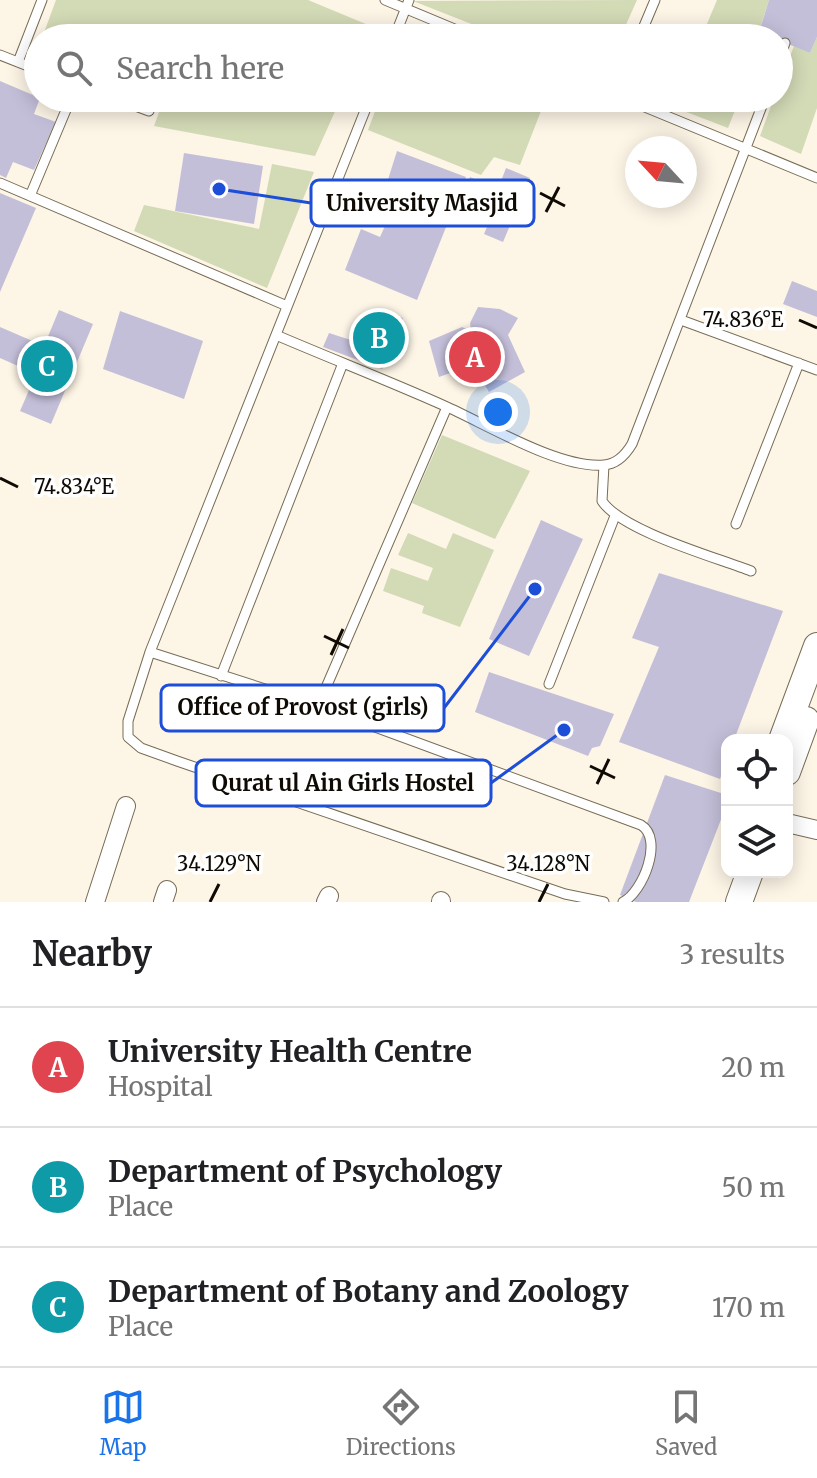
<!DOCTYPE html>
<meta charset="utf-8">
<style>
:root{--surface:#fff;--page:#f6f6f6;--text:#202124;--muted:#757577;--line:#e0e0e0;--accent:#1a73e8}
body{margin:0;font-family:Merriweather,serif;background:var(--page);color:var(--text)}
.controls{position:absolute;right:24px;bottom:24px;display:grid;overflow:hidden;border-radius:16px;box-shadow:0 4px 20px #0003}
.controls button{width:72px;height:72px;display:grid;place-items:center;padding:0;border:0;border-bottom:2px solid var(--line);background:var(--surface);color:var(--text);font:40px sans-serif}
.compass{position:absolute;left:625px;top:136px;width:72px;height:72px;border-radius:50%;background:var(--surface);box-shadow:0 4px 20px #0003;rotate:296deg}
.you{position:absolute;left:498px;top:412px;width:28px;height:28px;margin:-20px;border:6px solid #fff;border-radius:50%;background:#1a73e8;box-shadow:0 0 0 12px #1a73e833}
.badge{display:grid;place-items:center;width:52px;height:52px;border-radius:50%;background:var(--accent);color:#fff;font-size:26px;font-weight:700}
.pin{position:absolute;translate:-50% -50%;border:4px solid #fff;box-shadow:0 2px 8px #0006}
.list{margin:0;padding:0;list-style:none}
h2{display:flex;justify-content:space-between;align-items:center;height:104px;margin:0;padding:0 32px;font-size:34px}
h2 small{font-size:26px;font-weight:400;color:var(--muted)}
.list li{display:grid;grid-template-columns:52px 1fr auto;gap:24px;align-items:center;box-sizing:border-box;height:120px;padding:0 32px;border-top:2px solid var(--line)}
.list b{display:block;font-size:30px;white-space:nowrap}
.list p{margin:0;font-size:26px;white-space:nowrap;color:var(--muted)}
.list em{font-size:26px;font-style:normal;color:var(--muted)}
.icon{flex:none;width:44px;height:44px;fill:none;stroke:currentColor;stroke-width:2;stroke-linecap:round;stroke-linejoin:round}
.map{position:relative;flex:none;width:817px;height:902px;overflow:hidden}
.search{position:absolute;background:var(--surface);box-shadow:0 4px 20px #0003;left:24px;right:24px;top:24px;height:88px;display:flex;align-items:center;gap:20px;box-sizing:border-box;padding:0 28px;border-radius:44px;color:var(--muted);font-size:30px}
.sheet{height:464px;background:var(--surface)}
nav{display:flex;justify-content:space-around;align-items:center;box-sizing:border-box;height:112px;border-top:2px solid var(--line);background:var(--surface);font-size:22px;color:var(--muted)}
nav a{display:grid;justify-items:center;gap:4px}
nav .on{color:var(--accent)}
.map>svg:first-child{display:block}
.green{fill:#d3dab6}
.building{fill:#c4bfd9}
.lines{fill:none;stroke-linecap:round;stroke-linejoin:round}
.service-casing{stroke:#776c55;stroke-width:11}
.minor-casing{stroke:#776c55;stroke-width:20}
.secondary-casing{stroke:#776c55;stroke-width:28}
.service{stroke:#fff;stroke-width:9}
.minor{stroke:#fff;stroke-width:18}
.secondary{stroke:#fff;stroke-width:26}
.ticks{fill:none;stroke:#0f0b04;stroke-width:3}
.ticks-label{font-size:20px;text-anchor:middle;fill:#0f0b04;stroke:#fff;stroke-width:7;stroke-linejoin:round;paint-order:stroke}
.leader{fill:none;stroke:#1d4ed8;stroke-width:3}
.callout-dot{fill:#1d4ed8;stroke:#fff;stroke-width:3}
.callout{fill:#fff;stroke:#1d4ed8;stroke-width:3}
.callout-label{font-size:22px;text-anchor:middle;font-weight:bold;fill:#0f0b04}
</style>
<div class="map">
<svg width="817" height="902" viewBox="0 0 817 902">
<rect width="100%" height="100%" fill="#fdf5e6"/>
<!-- green -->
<path class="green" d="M 56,0 L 308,0 L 373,27 L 368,38 L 42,38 Z
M 637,0 L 620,38 L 507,38 L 413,1 Z
M 717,0 L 769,0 L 759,31 L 766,34 L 764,38 L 701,38 Z
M 817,37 L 817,108 L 801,154 L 760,136 L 774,98 L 779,98 L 779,86 L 794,46 L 810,53 Z
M 146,98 L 341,98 L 315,156 L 154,126 L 162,104 Z
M 380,98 L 546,98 L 520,165 L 494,157 L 481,175 L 368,130 Z
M 650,98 L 740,98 L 728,128 Z
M 272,164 L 314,172 L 267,288 L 134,231 L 144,205 L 259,229 Z
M 442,435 L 530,471 L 495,539 L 412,503 Z
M 408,533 L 446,549 L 453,533 L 494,550 L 460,627 L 422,613 L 424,606 L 383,591 L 391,568 L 428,581 L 433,568 L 398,555 Z"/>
<!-- building -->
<path class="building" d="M 769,0 L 817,0 L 817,37 L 810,53 L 759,32 Z
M 0,81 L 40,98 L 34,114 L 56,122 L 34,170 L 13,162 L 6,178 L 0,175 Z
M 397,151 L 466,177 L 417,300 L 345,270 L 361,229 L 380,237 L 399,195 L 385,189 Z
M 184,153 L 263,166 L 254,224 L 175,211 Z
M 506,168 L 530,178 L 503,242 L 484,234 L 492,215 L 459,202 L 470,177 L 498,189 Z
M 0,193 L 36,208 L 0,292 Z
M 792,281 L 817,291 L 817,317 L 783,304 Z
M 478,307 L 500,309 L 518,318 L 508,335 L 525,372 L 489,392 L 473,365 L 439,377 L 429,341 L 462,327 L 471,331 L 470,323 Z
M 375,309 L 403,318 L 382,369 L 323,347 L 329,333 L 360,343 Z
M 59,310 L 93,324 L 51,424 L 20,411 L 36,374 L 0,358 L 0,327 L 44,346 Z
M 120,311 L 203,341 L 184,399 L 103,369 Z
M 541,520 L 583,539 L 529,656 L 489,639 Z
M 659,573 L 783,611 L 734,740 L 727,740 L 727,760 L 720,779 L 619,742 L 659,647 L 632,638 Z
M 489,672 L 614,714 L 600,746 L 592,748 L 588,756 L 475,712 Z
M 665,775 L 727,795 L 727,804 L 689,902 L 636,902 L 620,895 Z"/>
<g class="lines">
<!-- service casing -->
<g class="service-casing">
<path id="service" d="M 385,0 L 476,38
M 394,38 L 409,0
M 639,38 L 655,0
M 0,55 L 38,70
M 779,60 L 785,43
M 18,62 L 42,0
M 114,98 L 149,111
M 370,98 L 150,652 L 128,721 L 128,737 L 141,748 L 177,761 L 565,894 L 604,902
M 623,98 L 817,178
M 0,183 L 287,306
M 30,196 L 71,98
M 681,320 L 817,370
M 276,335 C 332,359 389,381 445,406 C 486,424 559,469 604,465 C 618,464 626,454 632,444 L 765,98
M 604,465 L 602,501 C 622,531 715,557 751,571
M 736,524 L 799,363
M 150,652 L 318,706 L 641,825 C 664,839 643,892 623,902
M 221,676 L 343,363
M 549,684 L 615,516
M 318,706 L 447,407"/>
</g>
<!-- minor casing -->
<g class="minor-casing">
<path id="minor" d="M 787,823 L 817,830
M 95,902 L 126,806
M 163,902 L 167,890
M 326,902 L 329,896
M 441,902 L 441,901"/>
</g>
<!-- secondary casing -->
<g class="secondary-casing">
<path id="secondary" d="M 782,740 L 817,646
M 787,772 L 806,720
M 739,902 L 750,872"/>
</g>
<!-- service -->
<use href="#service" class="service"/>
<!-- minor -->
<use href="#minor" class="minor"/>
<!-- secondary -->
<use href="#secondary" class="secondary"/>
</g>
<!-- ticks -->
<path class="ticks" d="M 540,193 L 565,206M 546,212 L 559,187M 799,320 L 817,328M 0,478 L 18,487M 324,636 L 349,648M 331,655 L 343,629M 590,766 L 615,778M 597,784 L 609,759M 210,902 L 219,884M 539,902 L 548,884"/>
<g class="ticks-label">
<text x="743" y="327">74.836°E</text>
<text x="74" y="494">74.834°E</text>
<text x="219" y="871">34.129°N</text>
<text x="548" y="871">34.128°N</text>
</g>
<!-- callouts -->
<path class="leader" d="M219 189L311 203M535 589L444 708M564 730L491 783"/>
<g class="callout-dot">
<circle cx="219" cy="189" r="8"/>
<circle cx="535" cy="589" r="8"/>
<circle cx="564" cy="730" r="8"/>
</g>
<g class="callout">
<rect x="311" y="180" width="223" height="46" rx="8"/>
<rect x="161" y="685" width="283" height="46" rx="8"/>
<rect x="196" y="760" width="295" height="46" rx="8"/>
</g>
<g class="callout-label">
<text x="422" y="211">University Masjid</text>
<text x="303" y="715">Office of Provost (girls)</text>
<text x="343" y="791">Qurat ul Ain Girls Hostel</text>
</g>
</svg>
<div class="controls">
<button><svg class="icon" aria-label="locate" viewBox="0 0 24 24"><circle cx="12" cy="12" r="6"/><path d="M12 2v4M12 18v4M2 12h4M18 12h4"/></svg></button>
<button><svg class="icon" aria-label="layers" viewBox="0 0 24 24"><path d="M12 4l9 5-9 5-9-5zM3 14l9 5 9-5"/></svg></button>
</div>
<svg class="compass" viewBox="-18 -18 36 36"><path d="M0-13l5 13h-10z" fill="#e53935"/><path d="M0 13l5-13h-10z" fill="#757577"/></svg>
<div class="you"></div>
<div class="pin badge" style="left:475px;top:357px;background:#e0444e">A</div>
<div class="pin badge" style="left:379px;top:338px;background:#0f9aa8">B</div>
<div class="pin badge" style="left:47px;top:366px;background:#0f9aa8">C</div>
<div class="search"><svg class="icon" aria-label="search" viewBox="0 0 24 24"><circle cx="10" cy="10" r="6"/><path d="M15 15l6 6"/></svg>Search here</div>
</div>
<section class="sheet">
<h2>Nearby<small>3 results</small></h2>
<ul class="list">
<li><span class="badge" style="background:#e0444e">A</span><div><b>University Health Centre</b><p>Hospital</p></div><em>20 m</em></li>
<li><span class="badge" style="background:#0f9aa8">B</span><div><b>Department of Psychology</b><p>Place</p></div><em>50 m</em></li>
<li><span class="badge" style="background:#0f9aa8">C</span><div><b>Department of Botany and Zoology</b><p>Place</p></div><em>170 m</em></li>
</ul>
</section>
<nav>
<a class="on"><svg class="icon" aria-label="map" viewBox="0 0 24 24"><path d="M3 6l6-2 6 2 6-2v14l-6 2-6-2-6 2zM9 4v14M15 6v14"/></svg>Map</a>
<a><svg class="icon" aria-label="directions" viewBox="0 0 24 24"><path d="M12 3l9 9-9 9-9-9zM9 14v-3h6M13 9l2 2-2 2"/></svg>Directions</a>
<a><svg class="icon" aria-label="saved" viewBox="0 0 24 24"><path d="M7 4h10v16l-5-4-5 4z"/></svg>Saved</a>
</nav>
